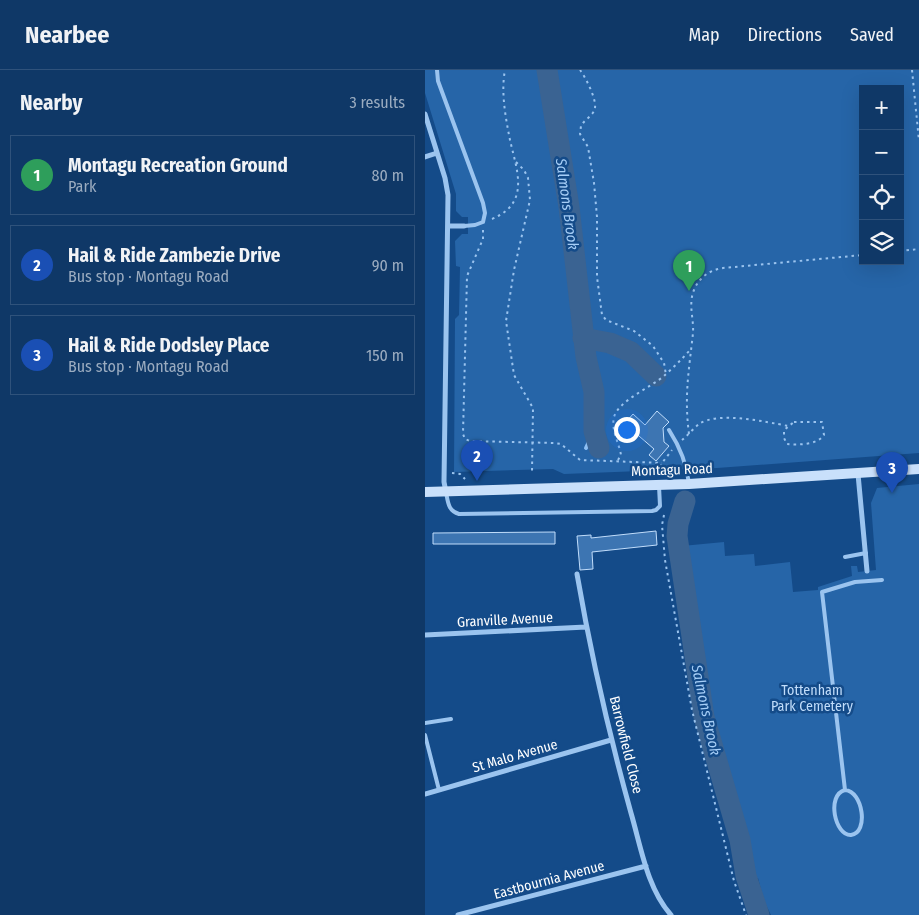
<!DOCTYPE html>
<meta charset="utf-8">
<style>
:root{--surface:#0f3867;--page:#183f6d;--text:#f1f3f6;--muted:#9bacc0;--line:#2f527b;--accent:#ffca59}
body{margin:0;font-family:"Fira Sans Condensed",sans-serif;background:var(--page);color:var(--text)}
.controls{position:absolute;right:15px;top:15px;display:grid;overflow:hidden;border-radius:0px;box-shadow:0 5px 20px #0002}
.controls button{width:45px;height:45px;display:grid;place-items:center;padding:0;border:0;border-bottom:1px solid var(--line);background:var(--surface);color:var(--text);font:25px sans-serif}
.you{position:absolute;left:201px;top:359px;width:18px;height:18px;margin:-12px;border:4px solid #fff;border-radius:50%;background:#1a73e8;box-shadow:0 0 0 8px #1a73e833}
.badge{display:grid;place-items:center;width:32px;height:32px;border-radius:50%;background:var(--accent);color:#fff;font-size:16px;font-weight:700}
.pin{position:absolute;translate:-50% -41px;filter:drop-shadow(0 1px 2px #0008)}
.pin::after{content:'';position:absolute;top:26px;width:18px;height:15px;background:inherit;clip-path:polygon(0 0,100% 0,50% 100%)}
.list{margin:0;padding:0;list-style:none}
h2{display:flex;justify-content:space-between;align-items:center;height:65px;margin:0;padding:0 20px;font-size:21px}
h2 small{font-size:16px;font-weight:400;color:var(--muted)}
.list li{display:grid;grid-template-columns:32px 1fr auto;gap:15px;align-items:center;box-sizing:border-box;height:80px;margin:0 10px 10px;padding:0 10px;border:1px solid var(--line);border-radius:0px}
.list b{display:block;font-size:19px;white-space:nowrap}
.list p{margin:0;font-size:16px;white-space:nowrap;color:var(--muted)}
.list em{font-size:16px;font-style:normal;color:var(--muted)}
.icon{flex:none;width:28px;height:28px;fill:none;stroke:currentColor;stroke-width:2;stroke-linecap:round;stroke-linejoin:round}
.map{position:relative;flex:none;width:494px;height:845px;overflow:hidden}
header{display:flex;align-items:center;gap:30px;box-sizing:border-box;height:70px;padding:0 25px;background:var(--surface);border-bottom:1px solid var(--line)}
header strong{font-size:24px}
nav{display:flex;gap:28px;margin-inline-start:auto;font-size:18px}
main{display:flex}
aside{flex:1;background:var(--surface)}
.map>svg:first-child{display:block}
.green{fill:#2665a8;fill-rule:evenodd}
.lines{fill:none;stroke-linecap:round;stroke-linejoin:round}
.stream{stroke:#8dbff3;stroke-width:4}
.river{stroke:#3a6392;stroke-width:21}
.building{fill:#3d75b2;stroke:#c1ddfb}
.path{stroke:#9bc4ef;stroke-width:2;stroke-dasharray:2.5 4;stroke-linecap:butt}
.lane{stroke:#9bc4ef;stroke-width:4}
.street{stroke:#9bc4ef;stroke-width:5}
.secondary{stroke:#c9e0fb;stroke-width:10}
.labels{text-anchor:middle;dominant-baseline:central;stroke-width:5;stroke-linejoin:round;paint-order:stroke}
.street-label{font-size:14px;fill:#fff;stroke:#144b89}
.park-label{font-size:14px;fill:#c1ddfb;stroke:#144b89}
.water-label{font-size:15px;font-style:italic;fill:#a6cef7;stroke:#144b89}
</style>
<header>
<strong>Nearbee</strong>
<nav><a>Map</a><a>Directions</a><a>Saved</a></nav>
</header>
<main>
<aside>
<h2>Nearby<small>3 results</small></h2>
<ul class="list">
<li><span class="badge" style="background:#2e9e5b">1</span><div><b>Montagu Recreation Ground</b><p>Park</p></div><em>80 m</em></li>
<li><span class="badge" style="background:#1a4fb4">2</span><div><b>Hail &amp; Ride Zambezie Drive</b><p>Bus stop · Montagu Road</p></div><em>90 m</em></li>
<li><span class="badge" style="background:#1a4fb4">3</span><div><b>Hail &amp; Ride Dodsley Place</b><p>Bus stop · Montagu Road</p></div><em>150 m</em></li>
</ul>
</aside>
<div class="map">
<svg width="494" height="845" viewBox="0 0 494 845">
<rect width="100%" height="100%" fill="#144b89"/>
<!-- green -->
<path class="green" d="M 0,0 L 494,0 L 494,383 L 292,398 L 139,404 L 128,399 L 29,402 L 30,249 L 34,245 L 35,197 L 31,196 L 30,171 L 37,164 L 43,164 L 43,147 L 37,147 L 31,141 L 31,124 L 0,23 ZM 438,19 L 475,19 L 475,191 L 438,191 Z
M 494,414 L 494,845 L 346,845 L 339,831 L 333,808 L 325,809 L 318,769 L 303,724 L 283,649 L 257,476 L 299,472 L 300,486 L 329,484 L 330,496 L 365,492 L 368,522 L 393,520 L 393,517 L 427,506 L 426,496 L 432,496 L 433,502 L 451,500 L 446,433 L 452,418 Z"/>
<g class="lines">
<!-- stream -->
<path class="stream" d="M 161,378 L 169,361"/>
<!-- river -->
<path class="river" d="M 122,0 L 144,137 L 161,287 L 169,322 L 169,361 L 174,378
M 158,268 L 185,273 L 206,282 L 231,306
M 260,431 L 253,454 L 252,466 L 279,647 L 315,770 L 321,806 L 334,845"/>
</g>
<!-- building -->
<path class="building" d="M 232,341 L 244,352 L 238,358 L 239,372 L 244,376 L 231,391 L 224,385 L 229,379 L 207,360 L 202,365 L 195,359 L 208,344 L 220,355 Z
M 231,461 L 232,475 L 167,482 L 168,499 L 155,500 L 152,466 L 166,465 L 166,468 Z
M 130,462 L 130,474 L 8,474 L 8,463 Z"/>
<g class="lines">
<!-- path -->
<path class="path" d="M 155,0 C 161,8 174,33 169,41 C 166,47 159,50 156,56 L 155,64 L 163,77 L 169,113 L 172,147 L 172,207 L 177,245 L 181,250 L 209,261 L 228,276 L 239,293 L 241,305
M 487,0 L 494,71
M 91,92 L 99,100 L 103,108 L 105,130 L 89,200 L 81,251 L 89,305 L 108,338 L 107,402
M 67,149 C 108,132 90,97 84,65 C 80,44 76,21 80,0
M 58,160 L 58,169 L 42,206 L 38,364 L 40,369 L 45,371 L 129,373 L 136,374 L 155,390 L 237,393
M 475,181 L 494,179
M 369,352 L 397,352 L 399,365 C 392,375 373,375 362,374 L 359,368 L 359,360 Z
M 264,364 C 259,326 264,300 268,263 C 269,249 263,234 269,220 C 274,207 285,200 298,198 L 438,185
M 257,370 C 263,365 269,358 274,354 C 293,341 342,352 363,356
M 193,390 L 196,385 C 194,373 186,360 189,347 C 194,330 227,317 240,305 C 249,297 257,289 265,280
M 27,403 L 35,404 L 40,409
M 233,403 L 237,393 L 247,380
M 239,445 L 237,455 L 240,490 L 267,640 L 309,811 L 321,845"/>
<!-- lane -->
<path class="lane" d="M 12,0 L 13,11 L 58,133 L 60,143 L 58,152 L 50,155 L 39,156
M 244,360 C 255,377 262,394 264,414
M 21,422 C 23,432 23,441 34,444 L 227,441 L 231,440 L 235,436 L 234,416
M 420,487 L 441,483
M 0,653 L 26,649
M 0,665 L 14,720
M 420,720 L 397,522 L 430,512 L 457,510
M 420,720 C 438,721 444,763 426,765 C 410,766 401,725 420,720 Z"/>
<!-- street -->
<path class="street" d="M 0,44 L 20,108 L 23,125 L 19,412 L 21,422
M 0,87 L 12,83
M 23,156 L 39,156
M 433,404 L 442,501
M 152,504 C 166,585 184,664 206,743 C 216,777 222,818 246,845
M 0,565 L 161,557
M 0,724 L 186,670
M 33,845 L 221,796"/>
<!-- secondary -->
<path class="secondary" d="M 0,422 L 264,414 L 494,399"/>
</g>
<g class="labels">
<!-- street labels -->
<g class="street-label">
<text transform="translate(247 400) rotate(-2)">Montagu Road</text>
<text transform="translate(80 550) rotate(-3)">Granville Avenue</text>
<text transform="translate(201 675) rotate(76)">Barrowfield Close</text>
<text transform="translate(90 686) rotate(-16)">St Malo Avenue</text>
<text transform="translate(124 810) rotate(-15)">Eastbournia Avenue</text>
</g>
<!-- park labels -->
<g class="park-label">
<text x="387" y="620">Tottenham<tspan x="387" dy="16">Park Cemetery</tspan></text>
</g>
<!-- water labels -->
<g class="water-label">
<text transform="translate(142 134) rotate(82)">Salmons Brook</text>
<text transform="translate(281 640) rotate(78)">Salmons Brook</text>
</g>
</g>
</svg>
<div class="controls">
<button>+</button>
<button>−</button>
<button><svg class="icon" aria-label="locate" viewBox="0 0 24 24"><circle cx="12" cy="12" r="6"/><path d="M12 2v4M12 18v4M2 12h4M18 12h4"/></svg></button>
<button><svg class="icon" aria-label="layers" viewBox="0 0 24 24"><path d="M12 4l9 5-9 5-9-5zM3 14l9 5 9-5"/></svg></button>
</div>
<div class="you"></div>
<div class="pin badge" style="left:264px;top:221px;background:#2e9e5b">1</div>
<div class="pin badge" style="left:52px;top:411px;background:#1a4fb4">2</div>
<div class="pin badge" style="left:467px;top:423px;background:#1a4fb4">3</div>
</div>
</main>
